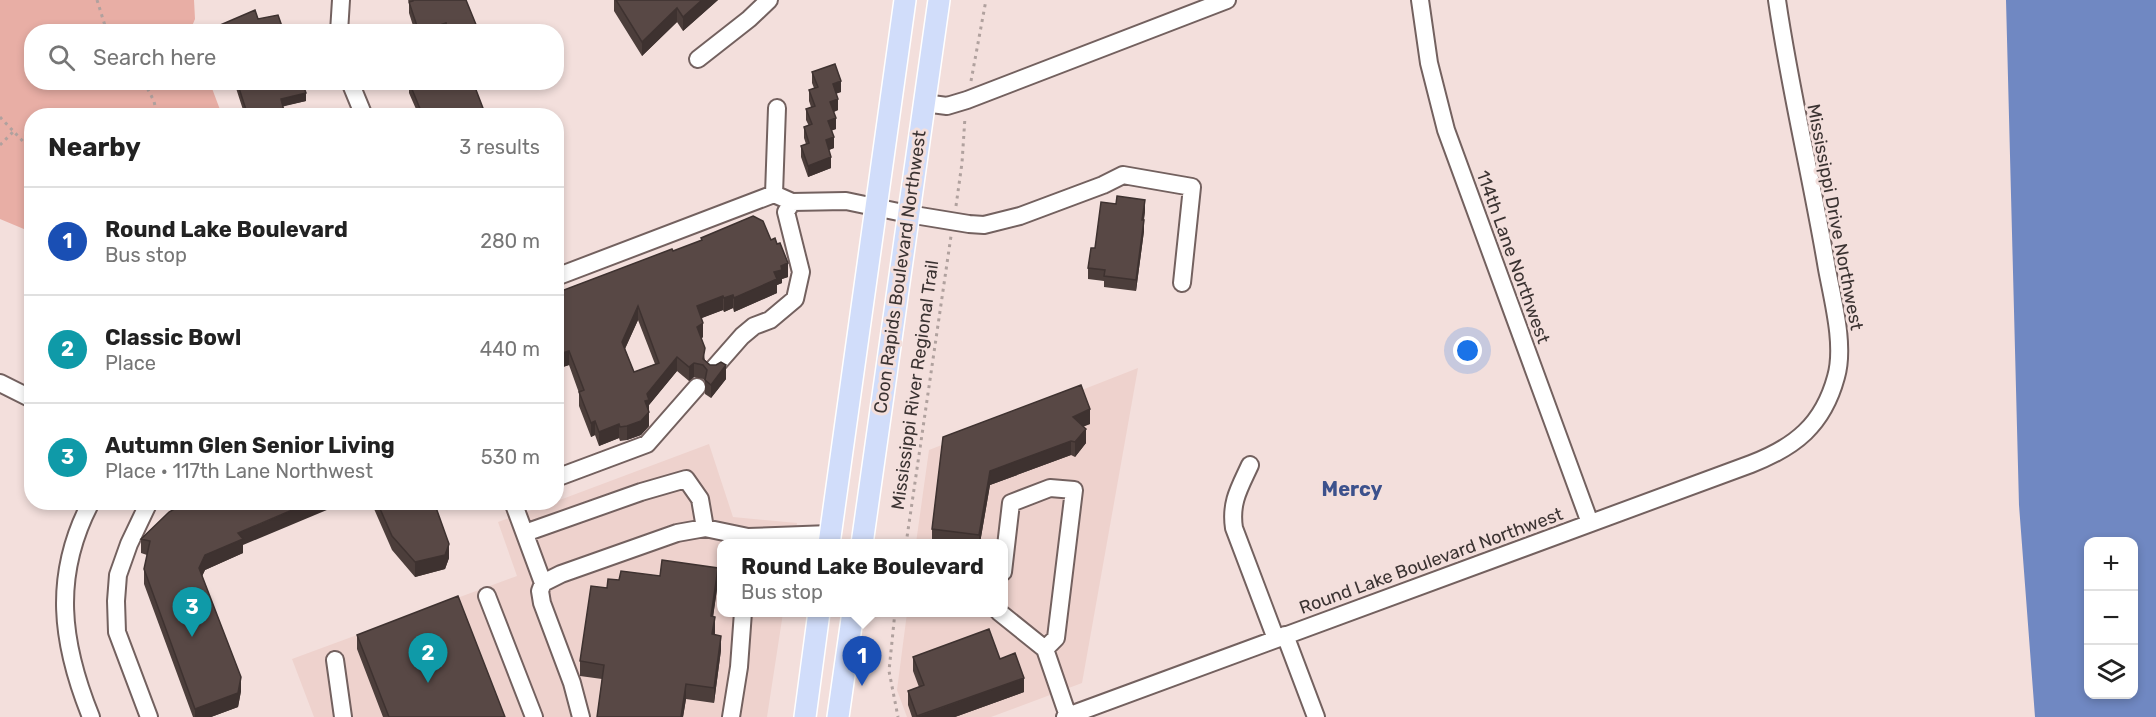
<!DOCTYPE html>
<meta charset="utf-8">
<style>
:root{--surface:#fff;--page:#f6f6f6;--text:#222;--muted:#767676;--line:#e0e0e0;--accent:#d93025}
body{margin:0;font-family:Rubik,sans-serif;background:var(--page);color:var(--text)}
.controls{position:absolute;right:18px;bottom:18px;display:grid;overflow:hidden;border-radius:12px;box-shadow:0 3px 9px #0003}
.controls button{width:54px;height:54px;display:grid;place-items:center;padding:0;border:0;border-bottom:2px solid var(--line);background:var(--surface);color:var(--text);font:30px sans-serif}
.you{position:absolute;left:1468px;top:351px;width:21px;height:21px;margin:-15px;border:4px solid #fff;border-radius:50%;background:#1a73e8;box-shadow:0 0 0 9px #1a73e833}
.badge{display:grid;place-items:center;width:39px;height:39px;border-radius:50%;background:var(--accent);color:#fff;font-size:20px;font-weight:700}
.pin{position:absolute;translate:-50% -50px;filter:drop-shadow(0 2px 3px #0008)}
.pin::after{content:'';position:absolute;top:32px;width:21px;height:18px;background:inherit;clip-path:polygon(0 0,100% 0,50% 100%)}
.popup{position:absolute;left:717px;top:539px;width:291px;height:78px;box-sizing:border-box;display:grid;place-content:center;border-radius:12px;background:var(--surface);filter:drop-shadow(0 2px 4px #0005);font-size:20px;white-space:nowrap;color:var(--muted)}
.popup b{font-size:22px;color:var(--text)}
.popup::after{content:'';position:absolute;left:50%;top:100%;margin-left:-12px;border:12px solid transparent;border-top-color:var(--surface)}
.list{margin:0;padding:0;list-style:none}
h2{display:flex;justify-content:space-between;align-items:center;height:78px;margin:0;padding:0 24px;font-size:26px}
h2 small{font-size:20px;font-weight:400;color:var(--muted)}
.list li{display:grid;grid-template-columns:39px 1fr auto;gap:18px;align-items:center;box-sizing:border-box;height:108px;padding:0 24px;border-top:2px solid var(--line)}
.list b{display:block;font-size:22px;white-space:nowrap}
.list p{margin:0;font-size:20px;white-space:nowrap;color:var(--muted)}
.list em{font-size:20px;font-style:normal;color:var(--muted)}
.icon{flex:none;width:33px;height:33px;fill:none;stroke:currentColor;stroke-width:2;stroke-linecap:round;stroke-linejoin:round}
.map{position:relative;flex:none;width:2156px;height:717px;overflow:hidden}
.search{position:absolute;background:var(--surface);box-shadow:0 3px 9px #0003;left:24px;top:24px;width:540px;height:66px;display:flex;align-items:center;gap:15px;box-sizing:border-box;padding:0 21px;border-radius:24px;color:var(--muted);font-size:22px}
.panel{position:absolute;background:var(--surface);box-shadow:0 3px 9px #0003;left:24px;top:108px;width:540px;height:402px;border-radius:24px}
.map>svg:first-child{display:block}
.built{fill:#eed2cd}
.green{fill:#e8aea5}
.water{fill:#7088c2;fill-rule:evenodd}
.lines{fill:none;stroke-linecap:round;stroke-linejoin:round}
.minor-casing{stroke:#73615f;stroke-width:20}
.major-casing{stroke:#fff;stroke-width:24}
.path{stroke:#b0a19e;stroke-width:3;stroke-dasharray:3 4.5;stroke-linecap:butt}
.minor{stroke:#fff;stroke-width:16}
.major{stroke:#d1ddfa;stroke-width:21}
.wall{fill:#4c3e3b;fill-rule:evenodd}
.shaded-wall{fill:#3e3230}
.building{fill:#584845;stroke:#3e3230;stroke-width:1.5;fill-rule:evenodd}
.labels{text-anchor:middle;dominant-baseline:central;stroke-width:6;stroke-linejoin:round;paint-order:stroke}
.street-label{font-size:18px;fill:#3b3332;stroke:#f3dfdc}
.neighbourhood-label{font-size:20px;font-weight:bold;fill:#3c518c;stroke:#f3dfdc}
</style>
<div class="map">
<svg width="2156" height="717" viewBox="0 0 2156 717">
<rect width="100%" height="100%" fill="#f3dfdc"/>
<!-- built -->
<path class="built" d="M 1138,368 L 1082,683 L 991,717 L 907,717 L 897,690 L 907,613 L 1003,612 L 1003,544 L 916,543 L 929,450 Z
M 709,444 L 733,517 L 797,523 L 794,543 L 721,544 L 721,612 L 783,613 L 767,717 L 314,717 L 292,659 L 517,576 L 498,522 L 551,503 L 556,502 L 557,501 Z"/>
<!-- green -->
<path class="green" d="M 0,0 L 194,0 L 195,19 L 190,31 L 32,32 L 32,82 L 210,83 L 222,115 L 32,116 L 31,232 L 0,219 Z"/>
<!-- water -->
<path class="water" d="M 2006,0 L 2156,0 L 2156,717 L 2035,717 L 2019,505 ZM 2088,542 L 2134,542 L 2134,694 L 2088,694 Z"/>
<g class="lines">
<!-- minor casing -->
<g class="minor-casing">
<path id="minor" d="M 1420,0 L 1429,63 L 1446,130 L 1590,523
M 339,32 L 341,0
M 698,59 L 749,19 L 769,0
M 350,82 L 364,116
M 924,103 L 947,106 L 967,100 L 1227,0
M 774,194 L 777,108
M 556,277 L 774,194 L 792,202
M 713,369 L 742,336 L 754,326 L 770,320 L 795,299 L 801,272 L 786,212 L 792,202 L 846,201 L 908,214 L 969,224 L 984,225 L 1020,216 L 1103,185 L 1123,175 L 1192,187 L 1182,283
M 0,383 L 32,399
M 1250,465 C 1240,487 1230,502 1234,528 L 1276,639
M 556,478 L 647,444 L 697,387
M 91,502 C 52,576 61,643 91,717
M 513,502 L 543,583
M 525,533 L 641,492 L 686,479 L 700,499 L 705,528
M 1003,572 L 1011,503 L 1050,488 L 1074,490 L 1056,638 L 1045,649
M 487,596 L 534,717
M 999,612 L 1045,649 L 1068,716
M 1285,635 L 1316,717
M 335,660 L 343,717
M 149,717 L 117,632 L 116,601 L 118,575 L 129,544 L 149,502
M 581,717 L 572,683 L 542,603 L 540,591 L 543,583 L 561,574 L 677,533 L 705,528 L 748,537 L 830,534
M 731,717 L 739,667 L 743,612
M 1065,717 L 1751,464 C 1795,447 1823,425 1836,377 C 1845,346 1833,301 1827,269 C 1812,179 1790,90 1777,0"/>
</g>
<!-- major casing -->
<g class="major-casing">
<path id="major" d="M 829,544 L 905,0
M 862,544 L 939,0
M 805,717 L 819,612
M 838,717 L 853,612"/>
</g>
<!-- path -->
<path class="path" d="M 97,0 L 107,32
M 971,81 L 986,0
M 144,82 L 154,101 L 157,116
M 0,117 L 32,151
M 0,145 L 13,132
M 956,206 L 962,163 L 965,117
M 906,544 L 951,236
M 895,612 L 889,671 L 898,717"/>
<!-- minor -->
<use href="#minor" class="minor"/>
<!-- major -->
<use href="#major" class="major"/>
</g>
<!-- wall -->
<path class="wall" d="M 408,0 L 466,0 L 477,32 L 415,32 L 409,13 L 409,2 Z
M 614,0 L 718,0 L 683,31 L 677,22 L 642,56 L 614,11 Z
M 812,72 L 841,92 L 836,93 L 838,110 L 834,112 L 836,129 L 832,130 L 834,148 L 829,150 L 831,168 L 808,177 L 801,157 L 801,146 L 806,144 L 804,138 L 804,127 L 809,126 L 806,120 L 806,109 L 811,107 L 809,101 L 809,90 L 814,88 L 812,83 Z
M 234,82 L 302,82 L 306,101 L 283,106 L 284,116 L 245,116 Z
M 409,82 L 486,116 L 419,116 L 409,93 Z
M 1145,211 L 1144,220 L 1144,231 L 1136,291 L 1104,287 L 1104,281 L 1088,279 L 1088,268 L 1095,248 Z
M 701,238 L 771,240 L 788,277 L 782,279 L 782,283 L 777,285 L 777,293 L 734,312 L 733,308 L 724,312 L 723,310 L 701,318 L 703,337 L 701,339 L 705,360 L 726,379 L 711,398 L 705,394 L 705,381 L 703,379 L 694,377 L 689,381 L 677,371 L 649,405 L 649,426 L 641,435 L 627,440 L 620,441 L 619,438 L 599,446 L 595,435 L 591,437 L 579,406 L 579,393 L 569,365 L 557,369 L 556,293 L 673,251 L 701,241 ZM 638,320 L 655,364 L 634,372 L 625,349 Z
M 1090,424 L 1083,426 L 1086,443 L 1075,457 L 1071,455 L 990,485 L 980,543 L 932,543 L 932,529 L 943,437 Z
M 371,502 L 434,502 L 449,558 L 445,569 L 415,577 L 392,550 Z
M 141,539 L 243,545 L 243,553 L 205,570 L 202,576 L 241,691 L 238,707 L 211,717 L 193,717 L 144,584 L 144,569 L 147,555 L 141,553 Z
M 660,576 L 718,582 L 713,617 L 715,631 L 715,635 L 721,650 L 714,703 L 686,699 L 683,717 L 597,717 L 602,679 L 580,676 L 580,661 L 607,588 L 619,580 Z
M 357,635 L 505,717 L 383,717 L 357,649 Z
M 913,657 L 1000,659 L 1024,692 L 955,717 L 912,717 L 908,705 L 908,691 L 919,687 L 913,671 Z"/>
<!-- shaded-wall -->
<path class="shaded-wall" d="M 702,0 L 718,0 L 683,31 L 683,17 Z
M 677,8 L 677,22 L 642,56 L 642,42 Z
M 446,23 L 446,32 L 419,32 Z
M 477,27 L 477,32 L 465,32 Z
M 841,81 L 841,92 L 833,95 L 833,84 Z
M 306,93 L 306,101 L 281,107 L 281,99 Z
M 838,99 L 838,110 L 830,113 L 830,102 Z
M 836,118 L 836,129 L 828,132 L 828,121 Z
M 834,137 L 834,148 L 826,151 L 826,140 Z
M 831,157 L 831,168 L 808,177 L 808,166 Z
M 1145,200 L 1145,211 L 1142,231 L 1142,220 Z
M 1144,220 L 1144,231 L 1136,291 L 1136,280 Z
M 788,263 L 788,277 L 782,279 L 782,283 L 777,285 L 777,293 L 734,312 L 734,298 L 774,272 L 781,266 Z
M 733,295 L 733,308 L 724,312 L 724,298 Z
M 723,296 L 723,310 L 697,320 L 697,306 Z
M 638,306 L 638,320 L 622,355 L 622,342 Z
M 703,323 L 703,337 L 697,341 L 697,327 Z
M 569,351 L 569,365 L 557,369 L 557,356 Z
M 677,357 L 677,371 L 649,405 L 649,426 L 641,435 L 627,440 L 627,426 L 645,401 L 647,394 Z
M 694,363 L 694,377 L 689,381 L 689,367 Z
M 726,365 L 726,379 L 711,398 L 711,385 Z
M 1090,409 L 1090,424 L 1073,431 L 1073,417 Z
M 595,421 L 595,435 L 591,437 L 591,423 Z
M 619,424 L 619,438 L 599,446 L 599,432 Z
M 1086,429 L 1086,443 L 1075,457 L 1075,442 Z
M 1071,441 L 1071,455 L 990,485 L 980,543 L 979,543 L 979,535 L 990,471 Z
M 311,502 L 346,502 L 243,545 L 243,553 L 205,570 L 199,583 L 199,568 L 205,555 L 238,533 Z
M 449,544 L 449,558 L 445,569 L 415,577 L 415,562 Z
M 718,568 L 718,582 L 711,631 L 711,616 Z
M 715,617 L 715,631 L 712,649 L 712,634 Z
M 721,636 L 721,650 L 714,703 L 714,688 Z
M 241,677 L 241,691 L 238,707 L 211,717 L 195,717 L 195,709 Z
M 1024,678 L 1024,692 L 955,717 L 917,717 Z
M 686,684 L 686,699 L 683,717 L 681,717 Z"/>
<!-- building -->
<path class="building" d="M 413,0 L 466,0 L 477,27 L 465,32 L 448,32 L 446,23 L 419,32 L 409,2 L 413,1 Z
M 616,0 L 702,0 L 683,17 L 677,8 L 642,42 Z
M 255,10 L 258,19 L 278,15 L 284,32 L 220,32 L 218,26 Z
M 835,64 L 841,81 L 833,84 L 838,99 L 830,102 L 836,118 L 828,121 L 834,137 L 826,140 L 831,157 L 808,166 L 801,146 L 809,143 L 804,127 L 812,124 L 806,109 L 815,106 L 809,90 L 818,87 L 812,72 Z
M 237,82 L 302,82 L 306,93 L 281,99 L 284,111 L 280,112 L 282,116 L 248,116 Z
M 409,82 L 473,82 L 486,116 L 423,116 Z
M 1117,196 L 1145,200 L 1142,220 L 1144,220 L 1136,280 L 1104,276 L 1105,270 L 1088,268 L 1091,248 L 1095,248 L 1101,202 L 1116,204 Z
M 753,216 L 763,221 L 771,240 L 775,238 L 777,244 L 780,243 L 788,263 L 781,266 L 782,270 L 774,272 L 777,279 L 734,298 L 733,295 L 724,298 L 723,296 L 697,306 L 703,323 L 697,327 L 705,348 L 703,359 L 710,365 L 716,365 L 721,362 L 726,365 L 711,385 L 705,380 L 707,370 L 703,365 L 694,363 L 689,367 L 677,357 L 647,394 L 649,400 L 645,401 L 649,412 L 641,421 L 627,426 L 620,427 L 619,424 L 599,432 L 595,421 L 591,423 L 579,392 L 584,390 L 569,351 L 556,355 L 556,293 L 672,249 L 673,251 L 702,240 L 701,238 ZM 638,306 L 659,363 L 634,372 L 622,342 Z
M 1081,385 L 1090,409 L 1073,417 L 1086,429 L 1075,442 L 1071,441 L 990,471 L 979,535 L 932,529 L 943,437 Z
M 187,502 L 311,502 L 238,533 L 243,539 L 205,555 L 199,568 L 241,677 L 238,693 L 195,709 L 144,569 L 150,541 L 141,539 L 169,512 Z
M 377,502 L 434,502 L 449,544 L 445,555 L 415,562 L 392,536 Z
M 662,560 L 718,568 L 711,616 L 715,617 L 712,634 L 721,636 L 714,688 L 686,684 L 681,717 L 597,717 L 604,665 L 580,661 L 591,586 L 607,588 L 608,579 L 619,580 L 621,571 L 660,576 Z
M 458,596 L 505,717 L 389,717 L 357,635 Z
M 989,629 L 1000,659 L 1015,653 L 1024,678 L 917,716 L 908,691 L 924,685 L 913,657 Z"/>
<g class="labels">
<!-- street labels -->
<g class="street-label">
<text transform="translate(1835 217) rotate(79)">Mississippi Drive Northwest</text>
<text transform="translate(1513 257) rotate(70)">114th Lane Northwest</text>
<text transform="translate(900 272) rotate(-82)">Coon Rapids Boulevard Northwest</text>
<text transform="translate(915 385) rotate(-82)">Mississippi River Regional Trail</text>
<text transform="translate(1431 561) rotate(-20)">Round Lake Boulevard Northwest</text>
</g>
<!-- neighbourhood labels -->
<g class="neighbourhood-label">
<text x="1352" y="489">Mercy</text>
</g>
</g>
</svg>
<div class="controls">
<button>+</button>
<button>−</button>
<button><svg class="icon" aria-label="layers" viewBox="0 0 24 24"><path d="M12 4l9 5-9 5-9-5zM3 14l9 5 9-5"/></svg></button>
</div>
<div class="you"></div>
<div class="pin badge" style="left:862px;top:686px;background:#1a4fb4">1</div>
<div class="popup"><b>Round Lake Boulevard</b>Bus stop</div>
<div class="pin badge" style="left:428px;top:683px;background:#0f9aa8">2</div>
<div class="pin badge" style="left:192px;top:637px;background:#0f9aa8">3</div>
<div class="search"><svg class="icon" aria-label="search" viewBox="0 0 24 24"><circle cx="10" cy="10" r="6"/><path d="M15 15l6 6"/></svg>Search here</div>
<section class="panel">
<h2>Nearby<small>3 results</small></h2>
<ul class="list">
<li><span class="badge" style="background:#1a4fb4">1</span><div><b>Round Lake Boulevard</b><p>Bus stop</p></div><em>280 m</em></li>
<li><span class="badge" style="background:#0f9aa8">2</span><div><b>Classic Bowl</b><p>Place</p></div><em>440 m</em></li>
<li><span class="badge" style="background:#0f9aa8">3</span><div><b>Autumn Glen Senior Living</b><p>Place · 117th Lane Northwest</p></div><em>530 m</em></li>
</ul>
</section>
</div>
